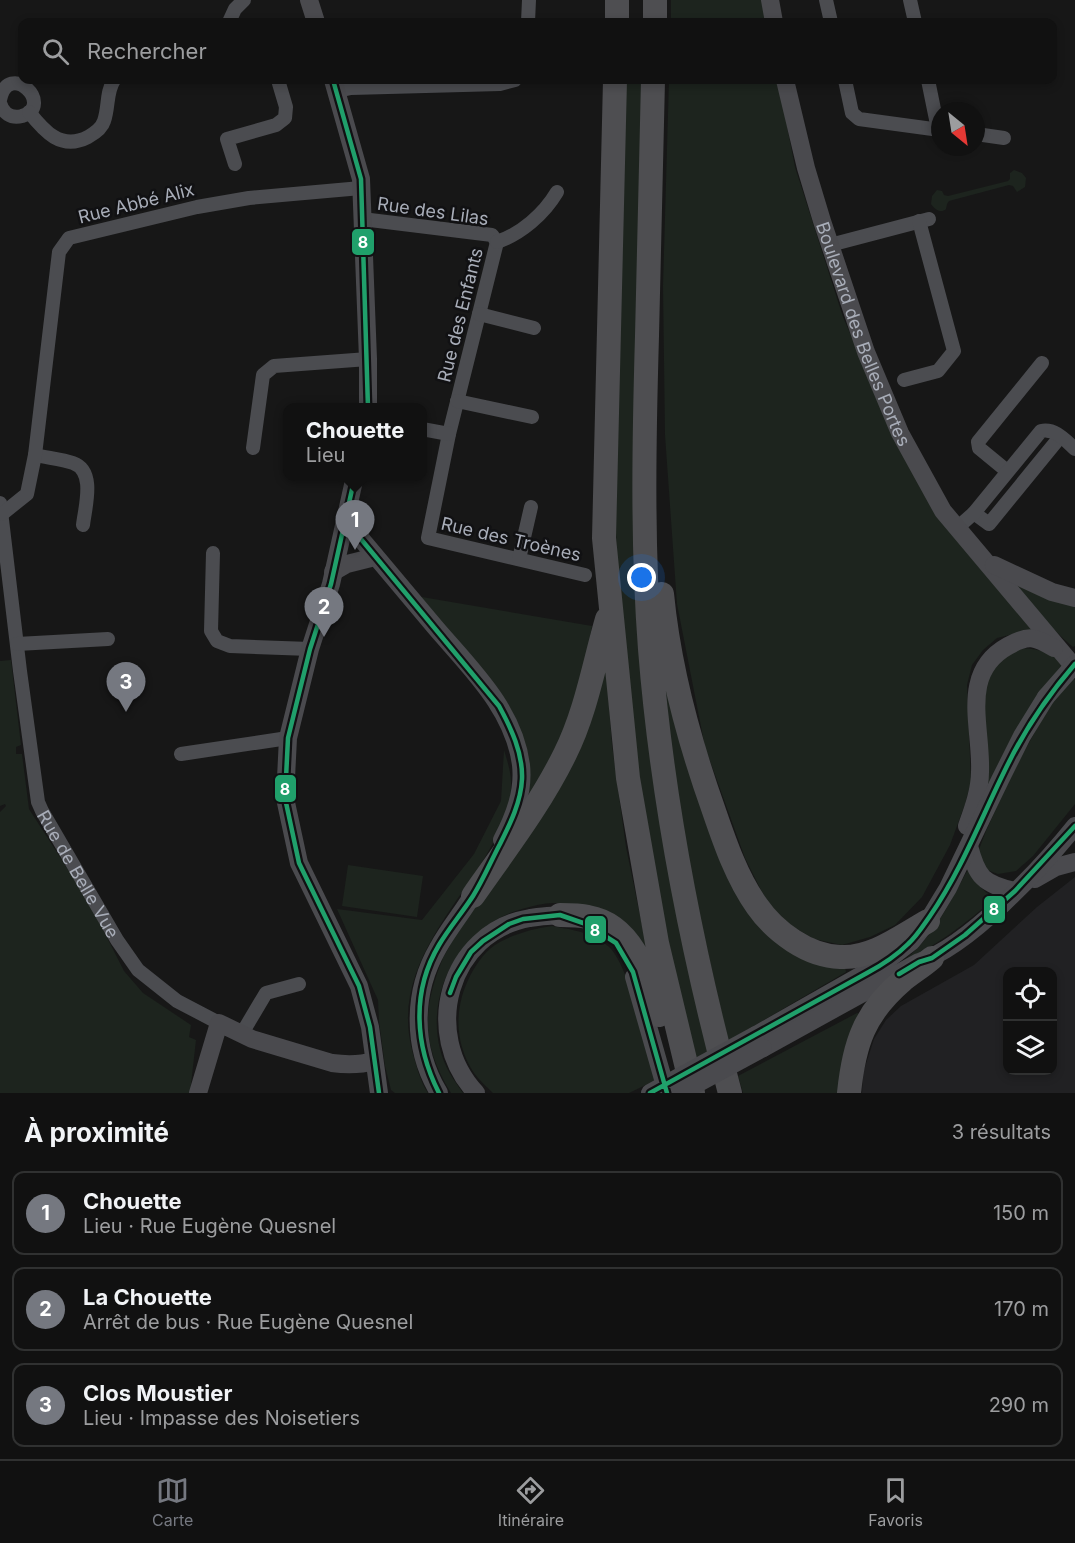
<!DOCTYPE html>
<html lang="fr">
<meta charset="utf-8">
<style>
:root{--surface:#111;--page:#1e1f1f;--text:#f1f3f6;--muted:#9c9d9f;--line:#303131;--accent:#757880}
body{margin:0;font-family:Inter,sans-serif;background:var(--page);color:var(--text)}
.controls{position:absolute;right:18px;bottom:18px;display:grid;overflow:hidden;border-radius:12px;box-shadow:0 3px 9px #0003}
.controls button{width:54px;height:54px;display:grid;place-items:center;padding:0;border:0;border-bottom:2px solid var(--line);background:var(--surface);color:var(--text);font:30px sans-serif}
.compass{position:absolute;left:931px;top:102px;width:54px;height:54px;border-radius:50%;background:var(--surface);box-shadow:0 3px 9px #0003;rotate:150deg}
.you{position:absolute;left:642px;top:578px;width:21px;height:21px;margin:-15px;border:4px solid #fff;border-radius:50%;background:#1a73e8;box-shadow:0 0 0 9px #1a73e833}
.badge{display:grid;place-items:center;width:39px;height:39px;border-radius:50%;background:var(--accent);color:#fff;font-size:20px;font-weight:700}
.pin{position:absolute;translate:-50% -50px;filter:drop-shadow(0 2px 3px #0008)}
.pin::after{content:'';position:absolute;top:32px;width:21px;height:18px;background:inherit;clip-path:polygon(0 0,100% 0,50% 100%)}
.popup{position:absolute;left:283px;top:403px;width:144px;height:78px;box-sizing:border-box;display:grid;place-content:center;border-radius:12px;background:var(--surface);filter:drop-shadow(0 2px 4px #0005);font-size:20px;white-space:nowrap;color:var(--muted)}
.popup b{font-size:22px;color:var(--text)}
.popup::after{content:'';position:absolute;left:50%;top:100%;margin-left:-12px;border:12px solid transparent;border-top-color:var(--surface)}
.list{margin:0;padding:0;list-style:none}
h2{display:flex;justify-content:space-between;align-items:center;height:78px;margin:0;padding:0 24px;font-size:26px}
h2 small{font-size:20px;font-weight:400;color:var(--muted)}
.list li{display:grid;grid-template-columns:39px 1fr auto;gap:18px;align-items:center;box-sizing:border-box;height:84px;margin:0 12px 12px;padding:0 12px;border:2px solid var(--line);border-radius:12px}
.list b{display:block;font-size:22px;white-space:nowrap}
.list p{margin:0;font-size:20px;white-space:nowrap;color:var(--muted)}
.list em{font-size:20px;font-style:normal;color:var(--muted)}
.icon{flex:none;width:33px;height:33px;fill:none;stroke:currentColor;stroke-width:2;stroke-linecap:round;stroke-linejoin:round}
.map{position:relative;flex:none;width:1075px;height:1093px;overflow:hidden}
.search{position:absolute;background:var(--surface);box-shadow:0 3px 9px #0003;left:18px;right:18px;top:18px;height:66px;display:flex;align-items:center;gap:15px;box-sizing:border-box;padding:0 21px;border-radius:12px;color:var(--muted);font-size:22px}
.sheet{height:366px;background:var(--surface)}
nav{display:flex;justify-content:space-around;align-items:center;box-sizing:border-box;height:84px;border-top:2px solid var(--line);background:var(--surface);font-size:16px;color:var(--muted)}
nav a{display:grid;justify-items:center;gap:3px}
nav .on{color:var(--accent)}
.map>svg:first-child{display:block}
.built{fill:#212123;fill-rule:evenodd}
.green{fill:#1d241e}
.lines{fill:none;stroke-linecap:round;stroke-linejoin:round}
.street{stroke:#4b4c50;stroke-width:14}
.secondary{stroke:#4a4a4e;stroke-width:18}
.highway{stroke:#4e4e51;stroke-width:24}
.secondary-bridge{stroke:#4a4a4e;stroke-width:18}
.bus-1-casing{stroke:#111113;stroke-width:9}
.bus-1{stroke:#20a06b;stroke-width:4.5}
.labels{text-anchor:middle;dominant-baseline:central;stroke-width:5;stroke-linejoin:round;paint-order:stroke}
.street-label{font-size:18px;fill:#a8adb8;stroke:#111113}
.line-badge{stroke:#111113;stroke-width:2}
.badge-label{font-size:16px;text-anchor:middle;font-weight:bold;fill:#fff}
</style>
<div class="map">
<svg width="1075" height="1093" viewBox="0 0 1075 1093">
<rect width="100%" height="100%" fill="#171717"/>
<!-- built -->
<path class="built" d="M 1075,877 L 1075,1093 L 862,1093 L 863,1073 L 874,1039 L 886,1020 L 901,1006 L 974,965 L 1037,907 ZM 1008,972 L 1052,972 L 1052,1070 L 1008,1070 Z"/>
<!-- green -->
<path class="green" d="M 671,0 L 763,0 L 767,22 L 671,22 Z
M 623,80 L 645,80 L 637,511 L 709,1051 L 693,1060 L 642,823 L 617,566 L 615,501 Z
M 669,80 L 778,80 L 795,167 L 843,317 L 893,433 L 1036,632 L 1018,633 L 997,638 L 983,650 L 972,665 L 967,685 L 971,782 L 965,804 L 950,845 L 922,897 L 895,925 L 870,937 L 842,945 L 814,939 L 791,926 L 767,902 L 745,858 L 727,808 L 705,747 L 677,604 L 665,435 L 663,286 Z
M 1014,170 L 1022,173 L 1026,178 L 1025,187 L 1017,192 L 1013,186 L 1009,185 L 949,201 L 947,204 L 946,209 C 941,214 934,209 931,204 L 932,196 L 937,190 L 942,191 L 944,195 L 948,196 L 1008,181 L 1010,179 L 1010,173 Z
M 1007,575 L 1075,601 L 1075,646 L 1073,647 C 1048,626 1028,601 1007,575 Z
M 416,596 L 592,626 L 586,661 L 574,707 L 540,783 L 527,796 C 527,780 529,755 524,740 C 508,688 452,636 416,596 Z
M 1018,648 C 1035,648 1051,651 1063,664 L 1039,694 L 989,785 L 986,784 L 983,723 L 987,671 Z
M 11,660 L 21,745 L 16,747 L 16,754 L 22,754 L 29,809 L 89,902 L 124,971 L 143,993 L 191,1025 L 189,1037 L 196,1040 L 190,1093 L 0,1093 L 0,812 L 6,806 L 5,804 L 0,806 L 0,661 Z
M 606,663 L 612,745 L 626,847 L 650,964 C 630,950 610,936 590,921 C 583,917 575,908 567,905 C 554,900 535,905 522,909 C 463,925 425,989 440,1049 C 444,1066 453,1079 463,1093 L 451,1093 C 421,1044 422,1010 443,958 Z
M 662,668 L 757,923 L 845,967 L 846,972 L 728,1041 L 689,869 L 674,775 Z
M 1073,678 L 1075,680 L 1075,804 L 1033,856 L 1016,871 L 998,874 L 987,870 L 978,852 L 986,831 L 1013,772 L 1051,703 Z
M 504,750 C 507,760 511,772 511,782 C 512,810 498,835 484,859 C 446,920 391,976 413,1054 C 417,1068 420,1081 428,1093 L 395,1093 L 391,1090 L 385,1066 L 379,1021 L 378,1000 L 337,909 L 422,920 L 474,854 L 501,801 Z
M 348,865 L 423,876 L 417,917 L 342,906 Z
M 969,868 C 976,882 981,891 995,898 C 964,925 936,946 899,964 C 932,941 949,903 969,868 Z
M 552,926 C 573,930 591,932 608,946 C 629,963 648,1051 656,1080 L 629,1093 L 493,1093 C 487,1087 479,1080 474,1073 C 454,1042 454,1008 470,976 C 477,963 486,949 500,942 C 517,933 533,929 552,926 Z
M 857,1013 L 863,1015 L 841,1093 L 743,1093 L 738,1076 Z"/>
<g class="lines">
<!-- street -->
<g class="street">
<path d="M 826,0 L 831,22"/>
<path d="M 910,0 L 915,22"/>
<path d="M 229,22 L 235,9 L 244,0"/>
<path d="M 528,22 L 529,0"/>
<path d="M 845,80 L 852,113 L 859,119 L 940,130"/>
<path d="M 928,80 L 938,129"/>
<path d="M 337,91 L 351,88 L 500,84 L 515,80"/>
<path d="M 0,100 C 8,59 56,105 22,116 C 11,119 3,113 0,103"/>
<path d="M 29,112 C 44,131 61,151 88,137 C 95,133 102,128 104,121 C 109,107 106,92 114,80"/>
<path d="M 976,134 L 1004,138"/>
<path d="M 235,164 L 227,139 L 276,125 L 285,118 L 286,107 L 278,80"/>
<path d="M 362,219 L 492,235 L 497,242"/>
<path d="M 497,242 L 449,434 L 428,538 L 585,575"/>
<path d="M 497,242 C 521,234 544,214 557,192"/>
<path d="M 830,245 L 929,219"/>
<path d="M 479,314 L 534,328"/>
<path d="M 904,380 L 938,371 L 954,351 L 919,221"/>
<path d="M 457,401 L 532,417"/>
<path d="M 422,429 L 449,434"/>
<path d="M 253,448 L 263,375 L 274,366 L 368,359"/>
<path d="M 35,455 C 48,458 62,459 73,463 C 96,471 85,507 83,525"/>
<path d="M 1007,471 L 979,448 L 978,442 L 1042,363"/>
<path id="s1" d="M 0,503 L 20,671 L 38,802 L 42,811 L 117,940 L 138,970 L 177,1001 L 219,1023"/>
<path d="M 974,513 L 989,524 L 1060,437"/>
<path d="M 2,514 L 27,494 L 35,455 L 59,252 L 69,238 L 197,207 L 249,198 L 361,188"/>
<path d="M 957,528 L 974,513 L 1041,431 C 1055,428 1065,440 1075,449"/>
<path d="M 213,553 L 211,631 L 217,641 L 230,646 L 310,649"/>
<path d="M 519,559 L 531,507"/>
<path d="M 17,644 L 108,639"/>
<path d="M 181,754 L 288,738"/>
<path d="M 241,1035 L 266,993 L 299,984"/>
</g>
<!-- secondary -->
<g class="secondary">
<path d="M 309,0 L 316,22"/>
<path d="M 770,0 L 774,22"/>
<path d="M 333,80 L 361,179 L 368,359 L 368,408"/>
<path id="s2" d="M 785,80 L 806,168 L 822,221 L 866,352 L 900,433 L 943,511 L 1075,668"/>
<path d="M 355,476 L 331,584 L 310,649 L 288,738 L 285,798 L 299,863 L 359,986 L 370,1027 L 379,1093"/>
<path d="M 346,521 C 375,556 405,591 435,627 C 470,668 514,709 521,765 C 524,792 514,817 502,840"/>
<path d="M 994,565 L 1052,592 L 1075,598"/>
<path d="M 333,572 L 347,564 L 375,557"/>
<path d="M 967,826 C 973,809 980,790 980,772 C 982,727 959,673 1008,646 C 1029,634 1035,637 1054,648"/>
<path d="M 969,846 C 977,877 983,884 1015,891"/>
<path d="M 1035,879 L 1056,867 L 1075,862"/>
<path d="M 634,977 L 667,1093"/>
<path d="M 756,1035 L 886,961 L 912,941 L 928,921 L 948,888 L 1000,780 L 1022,736 L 1046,697"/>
<path d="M 763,1048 L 919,962 C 968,947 1043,866 1075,826"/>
<path d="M 198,1093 L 219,1023 L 252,1039 L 332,1063 C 347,1065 360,1065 374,1061"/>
<path d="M 439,1093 C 412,1048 412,993 438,948 C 450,926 467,907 478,886"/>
<path d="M 476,1093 C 421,1034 448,932 530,918 C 544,916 557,914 571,918"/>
</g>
<!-- highway -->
<path class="highway" d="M 617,22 L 617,0
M 655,22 L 655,0
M 615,80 L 604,538 L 628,778 L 657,943 L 693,1093
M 653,80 C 651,165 649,251 647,336 C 644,440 642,545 650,649 C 662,800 691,947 730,1093
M 662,594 C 669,667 689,741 714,811 C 725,843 737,878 757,906 C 775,932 808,956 840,957 C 872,959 901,936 928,921
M 473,896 C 505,850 540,805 565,754 C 586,712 594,664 607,619
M 560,915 C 569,915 579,915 588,917 C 634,925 647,977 659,1015
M 849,1093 C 854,1044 864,1013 903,980 C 913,972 923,966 932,958"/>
<!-- secondary-bridge -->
<path class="secondary-bridge" d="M 1046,697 L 1075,664
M 650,1093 L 756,1035
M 680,1093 L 763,1048"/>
<!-- bus-1 casing -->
<g class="bus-1-casing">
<path id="bus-1" d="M 333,80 L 361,179 L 368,408
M 355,476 L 331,584 L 310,649 L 288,738 L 285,798 L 299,863 L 359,986 L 370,1027 L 379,1093
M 346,521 L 499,706 C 511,728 523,753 522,779 C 521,802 510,824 500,844 C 491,861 483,880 473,896 C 462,913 449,928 439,945 C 411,992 415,1046 439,1093
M 899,974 L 919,962 L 932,958 L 965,935 L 1015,891 L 1075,826
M 450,993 L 456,977 L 471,952 L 483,941 L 509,924 L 523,919 L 560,915 L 586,924 L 616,943 L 633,972 L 667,1093
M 650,1093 L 867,973 C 882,965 896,956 908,944 C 917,936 923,926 930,916 C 963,868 983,813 1009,762 C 1027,726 1049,694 1075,664"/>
</g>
<!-- bus-1 -->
<use href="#bus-1" class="bus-1"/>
</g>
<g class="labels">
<!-- street labels -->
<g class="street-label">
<text transform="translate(136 203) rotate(-14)">Rue Abbé Alix</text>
<text transform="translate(433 211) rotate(8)">Rue des Lilas</text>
<text transform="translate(460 315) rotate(-76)">Rue des Enfants</text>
<text stroke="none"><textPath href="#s2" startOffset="266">Boulevard des Belles Portes</textPath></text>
<text transform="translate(511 539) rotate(13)">Rue des Troènes</text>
<text stroke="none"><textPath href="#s1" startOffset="384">Rue de Belle Vue</textPath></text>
</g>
</g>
<g class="line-badge">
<rect x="351" y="228" width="24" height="28" rx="6" fill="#20a06b"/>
<rect x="274" y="774" width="23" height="29" rx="6" fill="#20a06b"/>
<rect x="983" y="895" width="23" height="29" rx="6" fill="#20a06b"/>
<rect x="584" y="915" width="23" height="29" rx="6" fill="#20a06b"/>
</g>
<g class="badge-label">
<text x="363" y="248">8</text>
<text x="285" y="795">8</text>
<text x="994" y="915">8</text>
<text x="595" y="936">8</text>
</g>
</svg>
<div class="controls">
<button><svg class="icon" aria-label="locate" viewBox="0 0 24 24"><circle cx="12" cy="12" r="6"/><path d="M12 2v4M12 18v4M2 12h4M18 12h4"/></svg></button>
<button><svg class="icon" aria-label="layers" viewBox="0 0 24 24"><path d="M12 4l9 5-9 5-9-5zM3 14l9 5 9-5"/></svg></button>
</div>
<svg class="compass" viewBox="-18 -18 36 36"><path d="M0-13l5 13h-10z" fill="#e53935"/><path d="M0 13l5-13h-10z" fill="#9c9d9f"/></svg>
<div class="you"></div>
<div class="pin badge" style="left:355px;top:550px">1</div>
<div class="popup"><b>Chouette</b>Lieu</div>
<div class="pin badge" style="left:324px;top:637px">2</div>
<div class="pin badge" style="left:126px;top:712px">3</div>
<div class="search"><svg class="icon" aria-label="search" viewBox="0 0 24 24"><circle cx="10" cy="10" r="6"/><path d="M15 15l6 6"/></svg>Rechercher</div>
</div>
<section class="sheet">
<h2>À proximité<small>3 résultats</small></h2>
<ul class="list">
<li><span class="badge">1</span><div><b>Chouette</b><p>Lieu · Rue Eugène Quesnel</p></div><em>150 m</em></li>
<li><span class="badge">2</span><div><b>La Chouette</b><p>Arrêt de bus · Rue Eugène Quesnel</p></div><em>170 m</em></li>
<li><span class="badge">3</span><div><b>Clos Moustier</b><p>Lieu · Impasse des Noisetiers</p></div><em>290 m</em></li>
</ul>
</section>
<nav>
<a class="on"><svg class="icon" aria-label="map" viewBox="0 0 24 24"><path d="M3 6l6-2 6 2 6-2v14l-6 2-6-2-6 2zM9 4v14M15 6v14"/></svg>Carte</a>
<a><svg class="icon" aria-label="directions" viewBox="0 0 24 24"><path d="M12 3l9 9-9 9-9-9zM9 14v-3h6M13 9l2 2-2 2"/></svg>Itinéraire</a>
<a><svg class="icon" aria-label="saved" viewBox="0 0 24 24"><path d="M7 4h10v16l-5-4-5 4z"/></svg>Favoris</a>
</nav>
